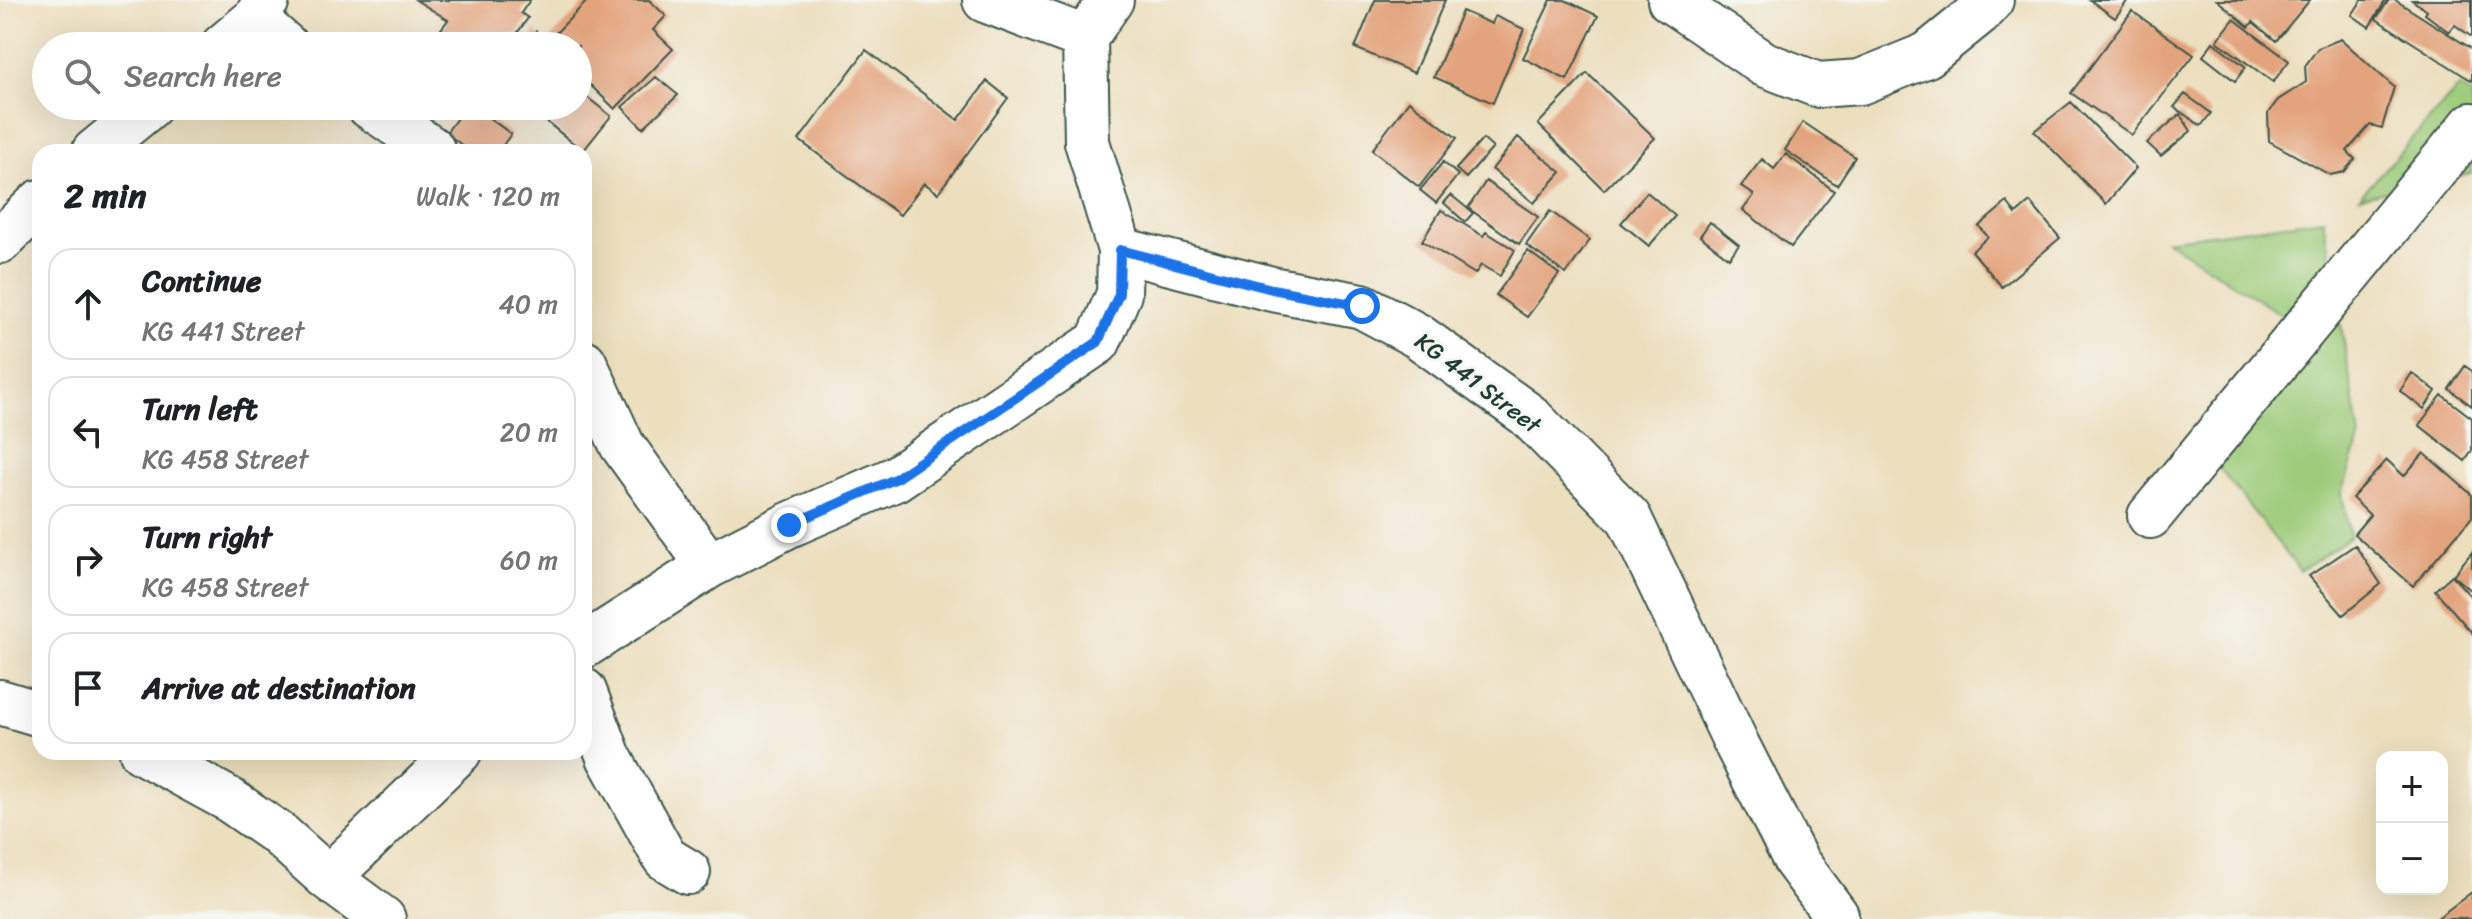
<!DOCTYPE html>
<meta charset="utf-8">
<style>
:root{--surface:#fff;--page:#f2f2f2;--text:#202124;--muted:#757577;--line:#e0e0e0}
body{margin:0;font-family:Sriracha,sans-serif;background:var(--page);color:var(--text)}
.controls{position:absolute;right:24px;bottom:24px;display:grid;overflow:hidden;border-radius:16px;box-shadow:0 8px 32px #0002}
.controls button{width:72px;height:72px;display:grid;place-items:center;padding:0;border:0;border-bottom:2px solid var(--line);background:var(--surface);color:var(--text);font:40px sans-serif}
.stop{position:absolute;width:24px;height:24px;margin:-18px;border:6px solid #1a73e8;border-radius:50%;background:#fff}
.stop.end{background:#1a73e8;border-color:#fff;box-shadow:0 2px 8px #0008}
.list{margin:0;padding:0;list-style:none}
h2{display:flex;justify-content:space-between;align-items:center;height:104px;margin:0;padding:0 32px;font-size:34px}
h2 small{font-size:26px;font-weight:400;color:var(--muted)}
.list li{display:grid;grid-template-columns:52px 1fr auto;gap:24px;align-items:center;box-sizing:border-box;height:112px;margin:0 16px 16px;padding:0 16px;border:2px solid var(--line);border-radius:24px}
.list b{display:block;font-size:30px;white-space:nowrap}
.list p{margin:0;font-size:26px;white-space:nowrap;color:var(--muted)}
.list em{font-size:26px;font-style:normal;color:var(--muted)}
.icon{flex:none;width:44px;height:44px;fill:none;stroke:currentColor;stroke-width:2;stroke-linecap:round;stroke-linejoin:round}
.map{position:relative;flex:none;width:2472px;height:919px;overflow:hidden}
.search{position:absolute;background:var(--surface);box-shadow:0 8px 32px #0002;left:32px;top:32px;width:560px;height:88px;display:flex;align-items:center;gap:20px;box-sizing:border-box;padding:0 28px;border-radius:44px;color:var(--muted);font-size:30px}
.panel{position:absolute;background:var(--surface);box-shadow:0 8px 32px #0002;left:32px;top:144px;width:560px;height:616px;border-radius:24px}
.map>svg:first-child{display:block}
.green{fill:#9ccb79;stroke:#5e8456;stroke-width:2}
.building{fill:#e3a37b}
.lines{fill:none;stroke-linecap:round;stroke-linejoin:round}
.minor-casing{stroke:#3e5549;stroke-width:48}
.minor{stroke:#fff;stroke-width:44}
.route{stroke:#1a73e8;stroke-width:10}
.labels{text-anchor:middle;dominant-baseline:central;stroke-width:6;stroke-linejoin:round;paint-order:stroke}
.street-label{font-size:24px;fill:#1f3d34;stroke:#f6f6f2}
</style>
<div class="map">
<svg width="2472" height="919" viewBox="0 0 2472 919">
<rect width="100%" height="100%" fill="#f6f6f2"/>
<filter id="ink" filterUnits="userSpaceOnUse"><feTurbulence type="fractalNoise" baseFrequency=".0125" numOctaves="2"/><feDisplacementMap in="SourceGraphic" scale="16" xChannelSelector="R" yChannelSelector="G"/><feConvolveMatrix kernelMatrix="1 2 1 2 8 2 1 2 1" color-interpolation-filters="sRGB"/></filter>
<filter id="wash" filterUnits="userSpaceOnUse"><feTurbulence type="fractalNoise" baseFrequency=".006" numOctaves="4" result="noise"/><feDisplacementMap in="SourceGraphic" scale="32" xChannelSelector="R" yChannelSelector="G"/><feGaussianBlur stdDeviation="1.8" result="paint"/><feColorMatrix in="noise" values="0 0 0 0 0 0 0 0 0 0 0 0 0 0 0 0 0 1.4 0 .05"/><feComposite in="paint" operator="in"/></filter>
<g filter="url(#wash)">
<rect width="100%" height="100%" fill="#ecdfbe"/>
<!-- green -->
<path class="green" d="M 2459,87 L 2472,95 L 2472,173 L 2359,197 Z
M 2323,219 L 2360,437 L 2342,493 L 2350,537 L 2300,571 L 2208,454 L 2286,318 L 2166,240 Z"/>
<g id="blocks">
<!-- building -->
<path class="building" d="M 416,0 L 530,0 L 521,13 L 528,18 L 508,46 L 485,46 L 471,35 L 464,45 L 441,29 L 448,20 Z
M 588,0 L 649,0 L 666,16 L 653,30 L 673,49 L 615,109 L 578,73 L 578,46 L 551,46 L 547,42 Z
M 1375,0 L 1445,0 L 1414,73 L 1355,48 Z
M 1551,0 L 1565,0 L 1598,16 L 1567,80 L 1523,58 Z
M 2090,0 L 2128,0 L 2115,18 Z
M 2217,0 L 2310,0 L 2276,41 L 2253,22 L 2249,27 Z
M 2362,0 L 2386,0 L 2369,27 L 2352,15 Z
M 2389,0 L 2395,0 L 2472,49 L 2472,81 L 2376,19 Z
M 2412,0 L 2472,0 L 2472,37 L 2455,25 L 2449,32 L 2425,14 L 2427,11 Z
M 1462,11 L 1492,24 L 1495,16 L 1524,29 L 1493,103 L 1434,77 Z
M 2132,11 L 2194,55 L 2132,135 L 2071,93 Z
M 2234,19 L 2289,61 L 2273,82 L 2217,41 Z
M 536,31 L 548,46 L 524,46 Z
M 2341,39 L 2394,87 L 2382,128 L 2370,125 L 2347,151 L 2355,159 L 2344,172 L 2330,175 L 2269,141 L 2268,113 L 2278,100 L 2306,82 L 2305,66 L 2318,48 Z
M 2213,42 L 2246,67 L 2235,81 L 2203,56 Z
M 866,50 L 958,120 L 987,81 L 1008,98 L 938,193 L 924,183 L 900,215 L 799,140 Z
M 1587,73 L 1655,138 L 1604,190 L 1538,124 Z
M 656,77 L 678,95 L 643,128 L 622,107 Z
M 583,94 L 611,116 L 583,151 L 547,122 L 560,106 L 567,106 L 571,109 L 574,106 L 578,106 L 578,101 Z
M 2185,94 L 2211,113 L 2201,126 L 2174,107 Z
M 1409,101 L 1457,138 L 1419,187 L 1372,150 Z
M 2071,102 L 2136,168 L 2106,204 L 2034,131 Z
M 466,106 L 473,106 L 511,134 L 498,152 L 471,152 L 446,133 Z
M 531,106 L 548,106 L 540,117 L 529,109 Z
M 2180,114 L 2191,131 L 2161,156 L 2147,143 Z
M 1803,122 L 1855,157 L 1837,185 L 1785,150 Z
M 1518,137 L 1561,172 L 1534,203 L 1492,169 Z
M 1483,139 L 1493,148 L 1466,178 L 1456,169 Z
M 1786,154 L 1834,191 L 1791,247 L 1743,210 L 1754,195 L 1741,186 L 1762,159 L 1774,169 Z
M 1443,162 L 1458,175 L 1436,203 L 1420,190 Z
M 1486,181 L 1538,217 L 1519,244 L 1468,208 Z
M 1647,192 L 1675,216 L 1649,246 L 1621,223 Z
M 1451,195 L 1473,213 L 1465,222 L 1444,203 Z
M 2007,202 L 2016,214 L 2030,202 L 2060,238 L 2002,287 L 1972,251 L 1988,237 L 1979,226 Z
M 1441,210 L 1483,236 L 1486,232 L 1515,250 L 1500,276 L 1481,265 L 1475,274 L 1422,241 Z
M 1550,211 L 1590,240 L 1566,274 L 1526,245 Z
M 1710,222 L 1739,245 L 1729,258 L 1700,236 Z
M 1528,251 L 1559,274 L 1527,317 L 1496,295 Z
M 2465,366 L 2472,371 L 2472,406 L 2449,389 Z
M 2412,373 L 2436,391 L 2424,409 L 2400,391 Z
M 2442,395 L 2472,418 L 2472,451 L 2465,461 L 2419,425 Z
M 2424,453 L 2472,495 L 2472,517 L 2413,586 L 2354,534 L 2370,515 L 2352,498 L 2387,460 L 2404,476 Z
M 2355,545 L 2381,584 L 2343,615 L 2309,576 Z
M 2472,552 L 2472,591 L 2453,575 Z
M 2452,575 L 2472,598 L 2472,633 L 2435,590 Z
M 2472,892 L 2472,919 L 2436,919 Z"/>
</g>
</g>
<g filter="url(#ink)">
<use href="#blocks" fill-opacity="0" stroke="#3e5549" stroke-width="2"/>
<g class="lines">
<!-- minor casing -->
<g class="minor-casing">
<path id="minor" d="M 985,0 L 1085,38
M 1670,0 L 1764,64 L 1818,85 L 1860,82 L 1927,55 L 1979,13 L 1991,0
M 255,19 L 286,46
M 223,46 L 255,19 L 267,0
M 369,106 L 432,149
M 94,152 L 150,106
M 0,241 L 40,202
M 1120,250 L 1272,289 L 1362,306 L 1418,336 L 1528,415 L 1629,518 L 1738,747 L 1796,861 L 1836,915
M 584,362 L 622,445 L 709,566
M 2150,516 L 2472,125
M 584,646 L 709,566 L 789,525 L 895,479 L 1098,342 L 1119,294 L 1120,250 L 1087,142 L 1085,38 L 1111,0
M 584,691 L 609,757 L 665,858 L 688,872
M 0,702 L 40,714
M 142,752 L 228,799 L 280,835 L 328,878 L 383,919
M 328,878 L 459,752"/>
</g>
<!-- minor -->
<use href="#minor" class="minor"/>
</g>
</g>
<g class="lines" filter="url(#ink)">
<!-- route -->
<path class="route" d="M 789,525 L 895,479 L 1098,342 L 1119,294 L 1120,250 L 1272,289 L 1362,306"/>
</g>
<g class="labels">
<!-- street labels -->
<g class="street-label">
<text transform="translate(1478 383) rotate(37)">KG 441 Street</text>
</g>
</g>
</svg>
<div class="controls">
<button>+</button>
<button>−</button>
</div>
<div class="stop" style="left:1362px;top:306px"></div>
<div class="stop end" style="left:789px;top:525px"></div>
<div class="search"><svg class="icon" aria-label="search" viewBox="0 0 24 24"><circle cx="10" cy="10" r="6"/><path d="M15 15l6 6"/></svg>Search here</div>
<section class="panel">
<h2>2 min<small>Walk · 120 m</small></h2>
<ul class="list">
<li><svg class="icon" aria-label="ahead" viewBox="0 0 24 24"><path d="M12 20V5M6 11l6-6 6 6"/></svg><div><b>Continue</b><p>KG 441 Street</p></div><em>40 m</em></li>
<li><svg class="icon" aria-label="left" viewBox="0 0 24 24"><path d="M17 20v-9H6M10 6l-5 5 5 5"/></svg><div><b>Turn left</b><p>KG 458 Street</p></div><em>20 m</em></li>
<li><svg class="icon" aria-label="right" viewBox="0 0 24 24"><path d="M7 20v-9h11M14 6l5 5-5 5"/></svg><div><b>Turn right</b><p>KG 458 Street</p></div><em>60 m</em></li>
<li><svg class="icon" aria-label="arrive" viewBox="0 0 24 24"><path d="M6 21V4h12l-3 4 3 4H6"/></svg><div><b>Arrive at destination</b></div></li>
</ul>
</section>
</div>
